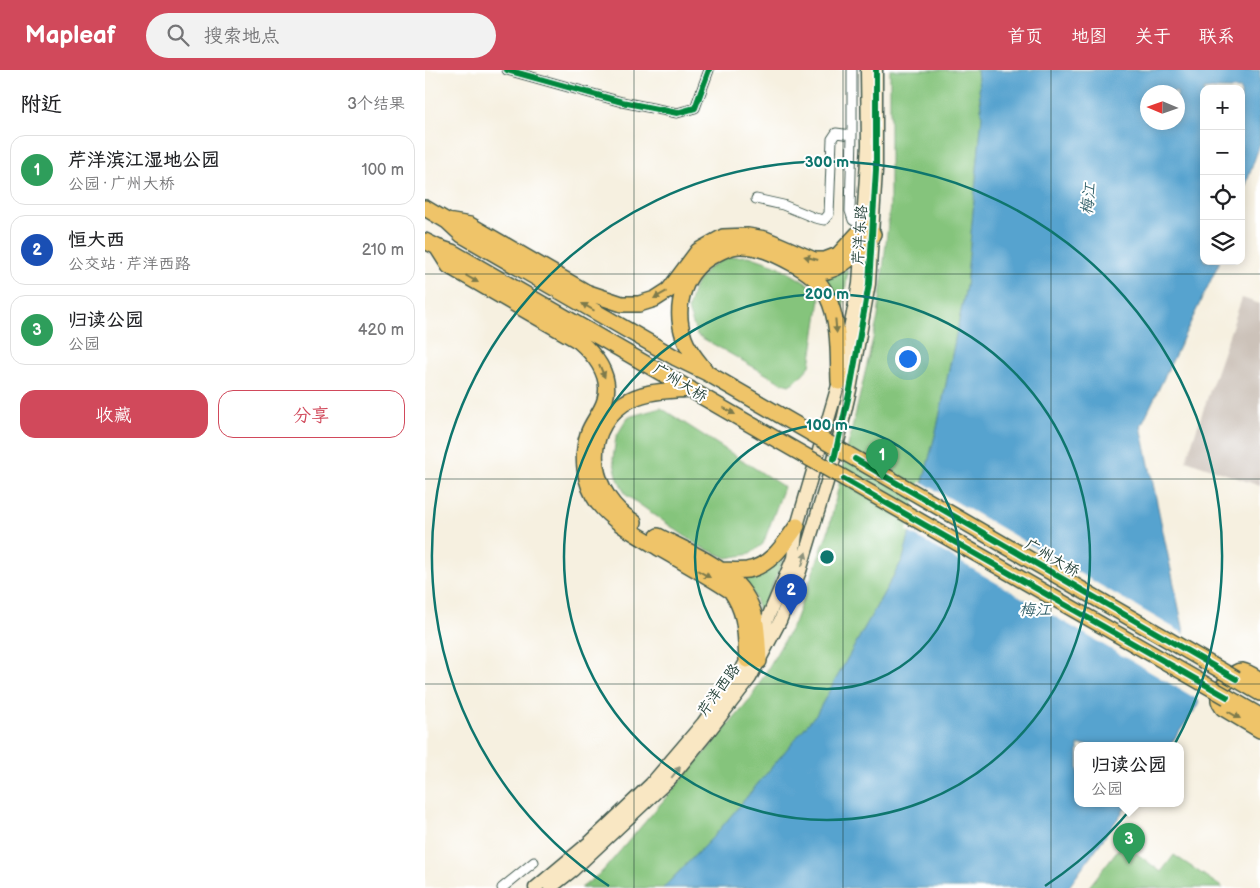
<!DOCTYPE html>
<html lang="zh">
<meta charset="utf-8">
<style>
:root{--surface:#fff;--page:#f2f2f2;--text:#202124;--muted:#757577;--line:#e0e0e0;--accent:#d1495b}
body{margin:0;font-family:"Balsamiq Sans","LXGW WenKai TC",sans-serif;background:var(--page);color:var(--text)}
.controls{position:absolute;right:15px;top:15px;display:grid;overflow:hidden;border-radius:10px;box-shadow:0 2px 12px #0003}
.controls button{width:45px;height:45px;display:grid;place-items:center;padding:0;border:0;border-bottom:1px solid var(--line);background:var(--surface);color:var(--text);font:25px sans-serif}
.compass{position:absolute;left:715px;top:15px;width:45px;height:45px;border-radius:50%;background:var(--surface);box-shadow:0 2px 12px #0003;rotate:272deg}
.you{position:absolute;left:482px;top:288px;width:18px;height:18px;margin:-12px;border:4px solid #fff;border-radius:50%;background:#1a73e8;box-shadow:0 0 0 8px #1a73e833}
.badge{display:grid;place-items:center;width:32px;height:32px;border-radius:50%;background:var(--accent);color:#fff;font-size:16px;font-weight:700}
.pin{position:absolute;translate:-50% -41px;filter:drop-shadow(0 1px 2px #0008)}
.pin::after{content:'';position:absolute;top:26px;width:18px;height:15px;background:inherit;clip-path:polygon(0 0,100% 0,50% 100%)}
.popup{position:absolute;left:649px;top:672px;width:110px;height:65px;box-sizing:border-box;display:grid;place-content:center;border-radius:10px;background:var(--surface);filter:drop-shadow(0 1px 4px #0005);font-size:16px;white-space:nowrap;color:var(--muted)}
.popup b{font-size:19px;color:var(--text)}
.popup::after{content:'';position:absolute;left:50%;top:100%;margin-left:-10px;border:10px solid transparent;border-top-color:var(--surface)}
.list{margin:0;padding:0;list-style:none}
h2{display:flex;justify-content:space-between;align-items:center;height:65px;margin:0;padding:0 20px;font-size:21px}
h2 small{font-size:16px;font-weight:400;color:var(--muted)}
.list li{display:grid;grid-template-columns:32px 1fr auto;gap:15px;align-items:center;box-sizing:border-box;height:70px;margin:0 10px 10px;padding:0 10px;border:1px solid var(--line);border-radius:15px}
.list b{display:block;font-size:19px;white-space:nowrap}
.list p{margin:0;font-size:16px;white-space:nowrap;color:var(--muted)}
.list em{font-size:16px;font-style:normal;color:var(--muted)}
.actions{display:flex;gap:10px;padding:15px 20px}
.actions a{flex:1;padding:11px 0;border:1px solid var(--accent);border-radius:15px;text-align:center;font-size:18px;color:var(--accent)}
.actions .main{background:var(--accent);color:#fff}
.icon{flex:none;width:28px;height:28px;fill:none;stroke:currentColor;stroke-width:2;stroke-linecap:round;stroke-linejoin:round}
.map{position:relative;flex:none;width:835px;height:818px;overflow:hidden}
header{display:flex;align-items:center;gap:30px;box-sizing:border-box;height:70px;padding:0 25px;background:var(--accent);color:#fff}
header strong{font-size:24px}
nav{display:flex;gap:28px;margin-inline-start:auto;font-size:18px}
.search{width:350px;height:45px;background:var(--page);display:flex;align-items:center;gap:12px;box-sizing:border-box;padding:0 18px;border-radius:28px;color:var(--muted);font-size:19px}
main{display:flex}
aside{flex:1;background:var(--surface)}
.map>svg:first-child{display:block}
.industrial{fill:#ccc2b9}
.green{fill:#85c47c;stroke:#528058}
.water{fill:#57a3cf;stroke:#3b7082;fill-rule:evenodd}
.pier{fill:#f6f0e0}
.lines{fill:none;stroke-linecap:round;stroke-linejoin:round}
.minor-casing{stroke:#3f584e;stroke-width:11}
.secondary-casing{stroke:#3f584e;stroke-width:15}
.trunk-casing{stroke:#3f584e;stroke-width:18}
.minor{stroke:#fff;stroke-width:9}
.secondary{stroke:#f9e7c3;stroke-width:12}
.trunk{stroke:#efc469;stroke-width:15}
.trunk-bridge-casing{stroke:#3f584e;stroke-width:18;stroke-linecap:butt}
.trunk-bridge{stroke:#efc469;stroke-width:15}
.cycleway-casing{stroke:#fff;stroke-width:9}
.cycleway{stroke:#00873e;stroke-width:6}
.oneway{fill:#7d7a4c}
.oneway2{fill:#8c927c}
.grid{fill:none;stroke:#1f3d34;stroke-width:1;stroke-opacity:0.55}
.ring{fill:none;stroke:#0f766e;stroke-width:2.5}
.labels{text-anchor:middle;dominant-baseline:central;stroke-width:4;stroke-linejoin:round;paint-order:stroke}
.street-label{font-size:15px;fill:#1f3d34;stroke:#fff}
.water-label{font-size:16px;font-style:italic;fill:#33616a;stroke:#fff}
.centre{fill:#0f766e;stroke:#fff;stroke-width:2.5}
.ring-label{font-size:15px;text-anchor:middle;font-weight:bold;fill:#0f766e;stroke:#fff;stroke-width:4;stroke-linejoin:round;paint-order:stroke}
</style>
<header>
<strong>Mapleaf</strong>
<div class="search"><svg class="icon" aria-label="search" viewBox="0 0 24 24"><circle cx="10" cy="10" r="6"/><path d="M15 15l6 6"/></svg>搜索地点</div>
<nav><a>首页</a><a>地图</a><a>关于</a><a>联系</a></nav>
</header>
<main>
<aside>
<h2>附近<small>3个结果</small></h2>
<ul class="list">
<li><span class="badge" style="background:#2e9e5b">1</span><div><b>芹洋滨江湿地公园</b><p>公园 · 广州大桥</p></div><em>100 m</em></li>
<li><span class="badge" style="background:#1a4fb4">2</span><div><b>恒大西</b><p>公交站 · 芹洋西路</p></div><em>210 m</em></li>
<li><span class="badge" style="background:#2e9e5b">3</span><div><b>归读公园</b><p>公园</p></div><em>420 m</em></li>
</ul>
<div class="actions"><a class="main">收藏</a><a>分享</a></div>
</aside>
<div class="map">
<svg width="835" height="818" viewBox="0 0 835 818">
<rect width="100%" height="100%" fill="#fff"/>
<filter id="ink" filterUnits="userSpaceOnUse"><feTurbulence type="fractalNoise" baseFrequency=".02" numOctaves="2"/><feDisplacementMap in="SourceGraphic" scale="10" xChannelSelector="R" yChannelSelector="G"/><feConvolveMatrix kernelMatrix="1 2 1 2 8 2 1 2 1" color-interpolation-filters="sRGB"/></filter>
<filter id="wash" filterUnits="userSpaceOnUse"><feTurbulence type="fractalNoise" baseFrequency=".0096" numOctaves="4" result="noise"/><feDisplacementMap in="SourceGraphic" scale="20" xChannelSelector="R" yChannelSelector="G"/><feGaussianBlur stdDeviation="1.12" result="paint"/><feColorMatrix in="noise" values="0 0 0 0 0 0 0 0 0 0 0 0 0 0 0 0 0 1.4 0 .05"/><feComposite in="paint" operator="in"/></filter>
<g filter="url(#wash)">
<rect width="100%" height="100%" fill="#f6f0e0"/>
<!-- industrial -->
<path class="industrial" d="M 817,228 L 835,234 L 835,416 L 761,390 Z"/>
<!-- green -->
<path class="green" d="M 465,0 L 552,0 L 557,46 L 541,217 L 512,358 L 478,489 L 392,643 L 290,765 L 238,818 L 156,818 L 177,802 L 325,630 L 369,553 L 403,462 L 453,247 L 465,135 Z
M 324,186 L 353,196 L 386,216 L 395,229 L 385,296 L 372,310 L 364,315 L 355,312 L 272,265 L 263,240 L 269,217 L 282,199 L 301,187 Z
M 423,199 L 416,254 L 394,210 Z
M 236,338 L 359,417 L 338,474 L 325,484 L 302,488 L 274,476 L 201,425 L 193,409 L 188,389 L 191,367 L 203,347 Z
M 359,488 L 335,544 L 329,526 L 317,506 L 339,500 Z
M 698,773 L 736,802 L 749,785 L 798,818 L 663,818 Z"/>
<!-- water -->
<path class="water" d="M 552,0 L 835,0 L 835,74 L 816,129 L 816,19 L 779,19 L 779,191 L 795,191 L 716,356 L 774,634 L 745,675 L 653,675 L 653,733 L 704,733 L 643,818 L 238,818 L 290,765 L 392,643 L 478,489 L 512,358 L 541,217 L 557,46 ZM 722,22 L 752,22 L 752,52 L 722,52 Z"/>
<!-- pier -->
<path class="pier" d="M 495,411 L 763,566 L 777,632 L 482,461 Z"/>
</g>
<g filter="url(#ink)">
<g class="lines">
<!-- minor casing -->
<g class="minor-casing">
<path id="minor" d="M 82,0 L 197,32 L 252,43 L 270,38 L 284,0
M 427,0 L 427,65 L 425,141 L 428,150 L 439,157
M 331,129 L 358,135 L 390,148 L 399,150 L 404,144 L 407,69 L 411,63 L 427,65
M 77,818 L 109,792"/>
</g>
<!-- secondary casing -->
<g class="secondary-casing">
<path id="secondary" d="M 110,818 L 166,771 L 226,714 L 278,653 L 315,602 L 333,571 L 368,488 L 372,456 L 414,312 L 434,214 L 443,75 L 442,0
M 125,818 L 148,800 L 245,709 L 285,660 L 325,608 L 355,551 L 375,501 L 409,389 L 425,320 L 444,214 L 451,100 L 451,0"/>
</g>
<!-- trunk casing -->
<g class="trunk-casing">
<path id="trunk" d="M 0,138 L 22,151 L 37,165 L 251,288 L 282,303 L 353,344
M 22,151 L 45,155 L 161,222 L 197,234 L 214,234 L 230,229 L 244,220 L 273,181 L 298,167 L 323,166 L 340,169 L 389,190 L 400,190 L 413,185 L 439,157
M 0,171 L 12,177 L 27,182 L 342,364
M 12,177 L 24,196 L 154,271 C 170,285 187,306 180,330 C 177,342 167,352 163,364 C 156,386 159,414 173,433 C 189,453 213,465 234,478 C 258,492 282,505 306,521 C 322,544 320,563 322,590
M 380,200 C 385,200 391,202 396,202 C 417,201 436,179 448,164
M 280,300 C 272,290 263,280 259,268 C 248,236 259,199 291,184 C 298,180 305,177 313,176 C 332,175 350,184 367,193 C 382,201 395,210 402,226 C 415,252 413,284 414,312
M 209,452 C 166,426 154,365 198,334 C 218,320 243,321 265,319
M 233,466 C 271,486 319,502 330,548 C 333,562 333,577 334,591
M 297,500 C 305,500 314,501 322,500 C 346,496 359,474 372,456
M 811,609 L 835,623
M 835,610 C 830,607 823,602 817,601 C 808,600 795,619 794,627 C 793,632 796,635 798,638 L 835,660
M 802,627 L 835,646"/>
</g>
<!-- minor -->
<use href="#minor" class="minor"/>
<!-- secondary -->
<use href="#secondary" class="secondary"/>
<!-- trunk -->
<use href="#trunk" class="trunk"/>
<!-- trunk-bridge casing -->
<g class="trunk-bridge-casing">
<path id="trunk-bridge" d="M 353,344 L 811,609
M 342,364 L 802,627"/>
</g>
<!-- trunk-bridge -->
<use href="#trunk-bridge" class="trunk-bridge"/>
<!-- cycleway casing -->
<g class="cycleway-casing">
<path id="cycleway" d="M 82,0 L 197,32 L 252,43 L 270,38 L 284,0
M 409,389 L 425,320 L 444,214 L 451,100 L 451,0
M 430,389 L 811,609
M 419,409 L 802,627"/>
</g>
<!-- cycleway -->
<use href="#cycleway" class="cycleway"/>
</g>
<!-- one-way arrows -->
<defs><path id="oneway-solid" d="M-6-.8H1V-3.2L6.5 0L1 3.2V.8H-6Z" transform="scale(1.25)"/></defs>
<g class="oneway">
<use href="#oneway-solid" transform="translate(386 188) rotate(-165)"/>
<use href="#oneway-solid" transform="translate(47 209) rotate(30)"/>
<use href="#oneway-solid" transform="translate(235 225) rotate(151)"/>
<use href="#oneway-solid" transform="translate(163 237) rotate(-150)"/>
<use href="#oneway-solid" transform="translate(411 256) rotate(85)"/>
<use href="#oneway-solid" transform="translate(177 301) rotate(67)"/>
<use href="#oneway-solid" transform="translate(304 341) rotate(30)"/>
<use href="#oneway-solid" transform="translate(279 504) rotate(30)"/>
<use href="#oneway-solid" transform="translate(809 645) rotate(30)"/>
</g>
<g class="oneway2">
<use href="#oneway-solid" transform="translate(379 489) rotate(-73)"/>
<use href="#oneway-solid" transform="translate(251 702) rotate(-51)"/>
</g>
</g>
<!-- grid -->
<path class="grid" d="M 209,0 L 209,818M 418,0 L 418,818M 626,0 L 626,818M 0,204 L 835,204M 0,409 L 835,409M 0,614 L 835,614"/>
<!-- distance rings -->
<g class="ring">
<circle cx="402" cy="487" r="132"/>
<circle cx="402" cy="487" r="263"/>
<path d="M184 816A395 395 0 1 1 620 816"/>
</g>
<g class="labels">
<!-- street labels -->
<g class="street-label">
<text transform="translate(435 165) rotate(-86)">芹洋东路</text>
<text transform="translate(255 313) rotate(31)">广州大桥</text>
<text transform="translate(627 488) rotate(30)">广州大桥</text>
<text transform="translate(294 620) rotate(-54)">芹洋西路</text>
</g>
<!-- water labels -->
<g class="water-label">
<text transform="translate(664 129) rotate(-84)">梅江</text>
<text x="610" y="540">梅江</text>
</g>
</g>
<circle cx="402" cy="487" r="8" class="centre"/>
<g class="ring-label">
<text x="402" y="97">300 m</text>
<text x="402" y="229">200 m</text>
<text x="402" y="360">100 m</text>
</g>
</svg>
<div class="controls">
<button>+</button>
<button>−</button>
<button><svg class="icon" aria-label="locate" viewBox="0 0 24 24"><circle cx="12" cy="12" r="6"/><path d="M12 2v4M12 18v4M2 12h4M18 12h4"/></svg></button>
<button><svg class="icon" aria-label="layers" viewBox="0 0 24 24"><path d="M12 4l9 5-9 5-9-5zM3 14l9 5 9-5"/></svg></button>
</div>
<svg class="compass" viewBox="-18 -18 36 36"><path d="M0-13l5 13h-10z" fill="#e53935"/><path d="M0 13l5-13h-10z" fill="#757577"/></svg>
<div class="you"></div>
<div class="pin badge" style="left:457px;top:410px;background:#2e9e5b">1</div>
<div class="pin badge" style="left:366px;top:545px;background:#1a4fb4">2</div>
<div class="pin badge" style="left:704px;top:794px;background:#2e9e5b">3</div>
<div class="popup"><b>归读公园</b>公园</div>
</div>
</main>
